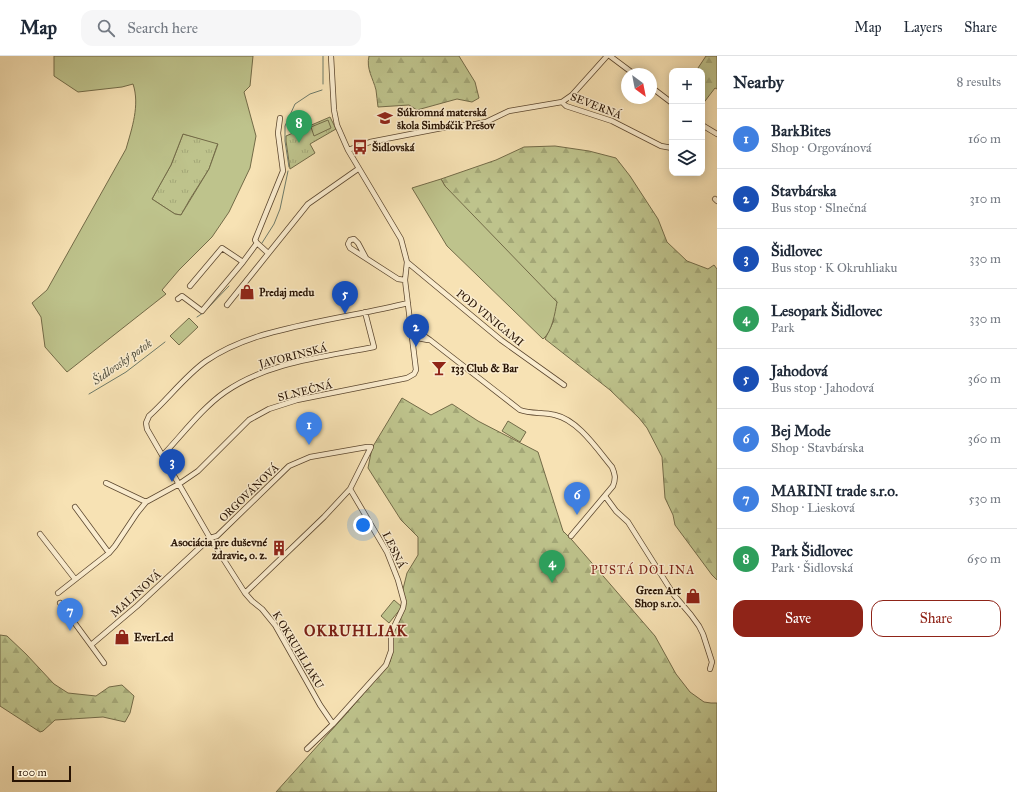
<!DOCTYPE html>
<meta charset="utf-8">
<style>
:root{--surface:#fff;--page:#f6f6f7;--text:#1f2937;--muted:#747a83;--line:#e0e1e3;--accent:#8f2418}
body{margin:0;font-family:"IM FELL Great Primer",serif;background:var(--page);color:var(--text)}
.controls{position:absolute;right:12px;top:12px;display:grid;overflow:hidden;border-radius:8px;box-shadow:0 2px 10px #0003}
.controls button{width:36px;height:36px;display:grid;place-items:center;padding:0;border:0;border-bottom:1px solid var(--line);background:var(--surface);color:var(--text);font:20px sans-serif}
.compass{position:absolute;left:621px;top:12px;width:36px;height:36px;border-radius:50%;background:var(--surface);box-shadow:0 2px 10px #0003;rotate:148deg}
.scale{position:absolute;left:12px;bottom:10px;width:59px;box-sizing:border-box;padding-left:4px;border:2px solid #281303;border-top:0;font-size:11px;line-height:14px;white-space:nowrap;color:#281303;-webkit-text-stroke:3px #faecce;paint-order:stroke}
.you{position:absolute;left:363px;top:469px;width:14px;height:14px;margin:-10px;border:3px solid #fff;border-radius:50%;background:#1a73e8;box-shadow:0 0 0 6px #1a73e833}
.badge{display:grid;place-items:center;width:26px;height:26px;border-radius:50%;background:var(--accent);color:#fff;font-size:13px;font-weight:700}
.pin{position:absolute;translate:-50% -33px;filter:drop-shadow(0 1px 2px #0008)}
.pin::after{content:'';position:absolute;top:21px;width:14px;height:12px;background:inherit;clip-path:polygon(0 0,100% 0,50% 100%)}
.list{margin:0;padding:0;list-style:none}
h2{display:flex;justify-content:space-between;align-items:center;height:52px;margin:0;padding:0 16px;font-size:17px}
h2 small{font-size:13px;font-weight:400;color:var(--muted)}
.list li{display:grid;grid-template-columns:26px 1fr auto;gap:12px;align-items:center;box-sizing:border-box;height:60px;padding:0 16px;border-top:1px solid var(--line)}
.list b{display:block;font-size:15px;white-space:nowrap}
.list p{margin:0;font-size:13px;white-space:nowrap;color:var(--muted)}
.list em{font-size:13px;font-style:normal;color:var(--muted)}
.actions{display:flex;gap:8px;padding:12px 16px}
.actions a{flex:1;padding:9px 0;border:1px solid var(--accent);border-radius:12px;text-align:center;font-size:14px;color:var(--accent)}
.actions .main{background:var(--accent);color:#fff}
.icon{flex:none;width:22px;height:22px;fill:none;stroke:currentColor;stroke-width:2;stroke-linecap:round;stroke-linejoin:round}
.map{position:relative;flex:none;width:717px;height:736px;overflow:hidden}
header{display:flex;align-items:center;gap:24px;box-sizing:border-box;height:56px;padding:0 20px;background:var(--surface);border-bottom:1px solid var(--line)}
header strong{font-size:19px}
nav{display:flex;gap:22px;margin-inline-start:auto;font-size:14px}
.search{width:280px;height:36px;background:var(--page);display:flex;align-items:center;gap:10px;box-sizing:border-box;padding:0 14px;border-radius:12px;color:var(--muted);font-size:15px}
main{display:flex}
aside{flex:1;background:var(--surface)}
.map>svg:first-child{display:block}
.grass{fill:url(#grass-tufts);stroke:#736b48}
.forest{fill:url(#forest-firs);stroke:#736b48}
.garden{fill:#bec38c;stroke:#736b48;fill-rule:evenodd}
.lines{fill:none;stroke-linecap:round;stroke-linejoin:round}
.stream{stroke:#6e7a69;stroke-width:1}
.street-casing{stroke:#5c472f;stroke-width:6}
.street{stroke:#faecce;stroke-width:4.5}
.labels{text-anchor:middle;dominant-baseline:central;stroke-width:3;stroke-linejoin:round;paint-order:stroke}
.street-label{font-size:11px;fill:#281303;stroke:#faecce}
.poi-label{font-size:11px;font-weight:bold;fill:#281303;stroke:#faecce;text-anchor:start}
.water-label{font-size:12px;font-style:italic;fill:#514f3e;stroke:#faecce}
.neighbourhood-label{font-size:12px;letter-spacing:1px;fill:#7a1f14;stroke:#faecce}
.district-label{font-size:15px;font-weight:bold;letter-spacing:1px;fill:#7a1f14;stroke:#faecce}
</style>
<header>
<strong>Map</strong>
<div class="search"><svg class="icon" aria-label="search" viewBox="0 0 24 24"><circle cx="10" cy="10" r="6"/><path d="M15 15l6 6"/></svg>Search here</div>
<nav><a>Map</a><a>Layers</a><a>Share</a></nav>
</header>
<main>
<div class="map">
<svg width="717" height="736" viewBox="0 0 717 736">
<defs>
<pattern id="grass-tufts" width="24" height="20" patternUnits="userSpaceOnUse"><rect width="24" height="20" fill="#bec38c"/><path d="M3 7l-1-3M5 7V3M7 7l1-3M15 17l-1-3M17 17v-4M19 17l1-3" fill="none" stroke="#a3a777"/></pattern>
<pattern id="forest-firs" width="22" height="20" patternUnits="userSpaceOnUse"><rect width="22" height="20" fill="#bec38c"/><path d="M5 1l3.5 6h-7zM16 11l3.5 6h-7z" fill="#a3a777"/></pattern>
</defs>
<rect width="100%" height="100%" fill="#f7e2b4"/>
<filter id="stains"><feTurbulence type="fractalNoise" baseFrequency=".005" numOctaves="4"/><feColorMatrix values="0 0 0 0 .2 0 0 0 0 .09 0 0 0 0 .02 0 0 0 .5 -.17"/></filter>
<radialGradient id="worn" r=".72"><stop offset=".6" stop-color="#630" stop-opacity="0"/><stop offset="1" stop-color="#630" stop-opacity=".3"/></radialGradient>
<!-- grass -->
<path class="grass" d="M 330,61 L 336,73 L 310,88 L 315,97 L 290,113 L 286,85 L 286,80 Z
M 183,78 L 218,87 L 209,113 L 190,143 L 181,159 L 175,158 L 152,143 L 171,109 Z"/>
<!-- forest -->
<path class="forest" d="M 369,0 L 459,0 L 475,26 L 479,42 L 472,46 L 457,43 L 417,54 L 409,49 L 378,51 C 377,45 377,40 376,34 C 373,22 366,13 369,0 Z
M 706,0 L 717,0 L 717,33 L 715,32 L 702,49 L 702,15 L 696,15 Z
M 555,90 L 589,95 L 616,102 L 630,120 L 658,163 L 667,186 L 687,205 L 708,213 L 714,209 L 717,213 L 717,524 L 712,519 L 675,469 L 673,459 L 665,442 L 662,401 L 647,372 L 639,362 L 610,334 L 545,283 L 554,264 L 445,130 L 441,123 L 496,104 L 524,91 Z
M 402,342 L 431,359 L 452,348 L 478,365 L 538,396 L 563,475 L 572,484 L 655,580 L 676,618 L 690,636 L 704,646 L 711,647 L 717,647 L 717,736 L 276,736 L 347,657 L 390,606 L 392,598 L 393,575 L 404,552 L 402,537 L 407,517 L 418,499 L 418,481 L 401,464 L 368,412 L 372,392 Z
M 0,579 L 7,580 L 26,598 L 54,628 L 68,637 L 96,640 L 109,631 L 122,629 L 134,640 L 130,657 L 125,666 L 103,661 L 55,664 L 43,675 L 40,676 L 0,650 Z"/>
<!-- garden -->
<path class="garden" d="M 54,0 L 253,0 L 250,30 L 244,36 L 256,80 L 250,112 L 229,156 L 212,181 L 179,214 L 162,234 L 166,238 L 67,316 L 45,291 L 41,261 L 32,247 L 47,234 L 126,93 C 132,72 140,49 133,28 L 122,31 L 78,36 L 54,20 ZM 183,78 L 218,88 L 209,113 L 181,159 L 175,158 L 152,143 L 171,109 Z
M 328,64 L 331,72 L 314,80 L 311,71 Z
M 441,123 L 445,130 L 557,246 C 555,257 552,276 543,283 L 447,190 L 412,132 Z
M 189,262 L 198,271 L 179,289 L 170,280 Z
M 508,365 L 526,376 L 520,386 L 502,375 Z
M 394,544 L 402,551 L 389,567 L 381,560 Z"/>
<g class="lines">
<!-- stream -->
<path class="stream" d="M 323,28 L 323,0
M 289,111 L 285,85 L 285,70 L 295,48 L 310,38 L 322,34
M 262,187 L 274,168 L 280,153 L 288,115
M 205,255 L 229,230
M 197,261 L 203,257
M 89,338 L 126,316 L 165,286"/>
<!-- street casing -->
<g class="street-casing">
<path id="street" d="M 610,0 L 634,18
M 651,31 L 672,47
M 562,46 L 566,50 L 612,65 L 661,90 L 672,92
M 702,69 L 717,78
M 348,94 L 370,86 L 447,71 L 476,68 L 486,66 L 509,55 L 562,46 L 572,39 L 607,0
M 715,143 L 717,145
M 268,197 L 257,187 L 255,184 L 283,115 L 278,77 L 280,62
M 366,202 L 358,187 L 354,183 L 350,184 L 348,188 L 350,192 L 398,223 L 405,224
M 407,206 L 501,284 L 564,329
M 190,230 L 222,192 L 243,206
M 178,243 L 182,240 L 202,255 L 243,206 L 257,187
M 227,249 L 308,148 L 358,113
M 411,271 L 430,284 L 520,354 C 531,358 543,356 555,359 C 578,364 597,393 612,411 C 615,418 616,422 613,430 L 571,480
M 412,281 L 428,284
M 163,399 C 182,379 202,352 225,336 C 268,306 324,301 374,291 L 365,256
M 106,427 L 146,446
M 605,440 L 616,455 L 628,466 L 674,539 L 691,559 L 699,570 L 703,578 L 712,606 L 710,613
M 75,451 L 109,497
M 40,478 L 75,523
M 58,537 L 109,497 L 115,490 L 137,457 L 146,446 L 179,428 L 198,415 L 249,364 L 269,353 L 297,344 L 407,322 L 414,318 L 416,314 L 405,224 L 407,206 L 401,183 L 348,94 L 337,69 L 334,54 L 331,0
M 245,537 L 324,461 L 350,433 L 387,496 L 398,524 L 404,546 L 403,552 L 392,575 L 391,581 L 391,595 L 386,609 L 333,668
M 60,547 L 104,607
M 91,589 L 137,550 L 210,482 L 217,480 L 289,410 L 310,401 L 367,391 L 371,391 L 350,433
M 307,693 L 333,668 L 320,649 L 275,569 L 262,553 L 252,545 L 245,537 L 210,482 L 147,373 L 146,367 L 149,360 C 167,344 186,319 206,305 C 238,283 275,275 312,267 C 344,260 376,255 408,247"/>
</g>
<!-- street -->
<use href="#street" class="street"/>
</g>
<!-- icons -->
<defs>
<g id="school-bare" transform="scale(1.2)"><path d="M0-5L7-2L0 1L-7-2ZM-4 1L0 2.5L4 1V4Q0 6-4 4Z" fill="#8f2418" stroke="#faecce" stroke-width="2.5" paint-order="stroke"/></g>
<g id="bus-bare" transform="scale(1.2)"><path d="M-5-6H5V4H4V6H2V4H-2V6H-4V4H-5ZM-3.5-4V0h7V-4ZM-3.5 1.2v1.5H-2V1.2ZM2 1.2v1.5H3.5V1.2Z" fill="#8f2418" stroke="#faecce" stroke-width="2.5" paint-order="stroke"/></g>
<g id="shop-bare" transform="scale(1.2)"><path d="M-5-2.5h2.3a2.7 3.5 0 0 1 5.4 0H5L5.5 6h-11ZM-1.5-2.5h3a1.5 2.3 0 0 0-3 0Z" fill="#8f2418" stroke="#faecce" stroke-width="2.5" paint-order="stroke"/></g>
<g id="bar-bare" transform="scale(1.2)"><path d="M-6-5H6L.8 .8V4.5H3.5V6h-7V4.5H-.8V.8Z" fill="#8f2418" stroke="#faecce" stroke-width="2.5" paint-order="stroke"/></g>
<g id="building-bare" transform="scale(1.2)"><path d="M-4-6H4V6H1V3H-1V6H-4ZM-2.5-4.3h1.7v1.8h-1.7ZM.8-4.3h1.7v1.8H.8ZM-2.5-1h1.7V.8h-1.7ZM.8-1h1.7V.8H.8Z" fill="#8f2418" stroke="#faecce" stroke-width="2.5" paint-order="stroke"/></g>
</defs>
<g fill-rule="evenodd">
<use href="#school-bare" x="385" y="62"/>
<use href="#bus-bare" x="360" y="91"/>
<use href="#shop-bare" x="247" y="236"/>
<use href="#bar-bare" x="439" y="312"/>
<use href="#building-bare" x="279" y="492"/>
<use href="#shop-bare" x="693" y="540"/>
<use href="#shop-bare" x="122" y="581"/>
</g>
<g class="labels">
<!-- street labels -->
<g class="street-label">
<text transform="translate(596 50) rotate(21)">SEVERNÁ</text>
<text transform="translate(490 262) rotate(39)">POD VINICAMI</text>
<text transform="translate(293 300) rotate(-14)">JAVORINSKÁ</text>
<text transform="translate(305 335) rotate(-14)">SLNEČNÁ</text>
<text transform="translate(249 437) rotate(-44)">ORGOVÁNOVÁ</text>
<text transform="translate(394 494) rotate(64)">LESNÁ</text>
<text transform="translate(136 538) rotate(-42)">MALINOVÁ</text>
<text transform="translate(298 594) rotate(59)">K OKRUHLIAKU</text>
</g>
<!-- poi labels -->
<g class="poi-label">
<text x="397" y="56">Súkromná materská<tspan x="397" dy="13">škola Simbáčik Prešov</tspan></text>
<text x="372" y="91">Šidlovská</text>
<text x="259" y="236">Predaj medu</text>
<text x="451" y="312">133 Club &amp; Bar</text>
<text x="267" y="486" text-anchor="end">Asociácia pre duševné<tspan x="267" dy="13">zdravie, o. z.</tspan></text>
<text x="681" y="534" text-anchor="end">Green Art<tspan x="681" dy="13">Shop s.r.o.</tspan></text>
<text x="134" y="581">EverLed</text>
</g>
<!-- water labels -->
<g class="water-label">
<text transform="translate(122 306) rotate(-35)">Šidlovský potok</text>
</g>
<!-- neighbourhood labels -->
<g class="neighbourhood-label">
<text x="643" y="514">PUSTÁ DOLINA</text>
</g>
<!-- district labels -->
<g class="district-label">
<text x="356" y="575">OKRUHLIAK</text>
</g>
</g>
<rect width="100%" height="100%" filter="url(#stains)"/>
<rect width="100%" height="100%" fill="url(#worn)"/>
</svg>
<div class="controls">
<button>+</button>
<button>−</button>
<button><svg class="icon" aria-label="layers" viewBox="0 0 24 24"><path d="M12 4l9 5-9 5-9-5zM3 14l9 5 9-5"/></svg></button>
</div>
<svg class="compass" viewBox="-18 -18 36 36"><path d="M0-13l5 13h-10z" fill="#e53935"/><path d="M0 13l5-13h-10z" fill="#747a83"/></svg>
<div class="scale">100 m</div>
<div class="you"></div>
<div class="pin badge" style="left:309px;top:389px;background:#3f7fe0">1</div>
<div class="pin badge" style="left:416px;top:291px;background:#1a4fb4">2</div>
<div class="pin badge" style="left:172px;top:426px;background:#1a4fb4">3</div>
<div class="pin badge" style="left:552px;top:527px;background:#2e9e5b">4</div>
<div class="pin badge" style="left:345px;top:258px;background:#1a4fb4">5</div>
<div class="pin badge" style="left:577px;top:459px;background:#3f7fe0">6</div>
<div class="pin badge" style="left:70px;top:575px;background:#3f7fe0">7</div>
<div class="pin badge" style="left:299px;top:87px;background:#2e9e5b">8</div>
</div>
<aside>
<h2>Nearby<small>8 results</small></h2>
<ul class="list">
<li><span class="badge" style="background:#3f7fe0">1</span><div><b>BarkBites</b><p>Shop · Orgovánová</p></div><em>160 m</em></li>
<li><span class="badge" style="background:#1a4fb4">2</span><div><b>Stavbárska</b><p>Bus stop · Slnečná</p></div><em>310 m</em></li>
<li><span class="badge" style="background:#1a4fb4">3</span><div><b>Šidlovec</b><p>Bus stop · K Okruhliaku</p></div><em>330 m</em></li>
<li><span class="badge" style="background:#2e9e5b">4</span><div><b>Lesopark Šidlovec</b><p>Park</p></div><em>330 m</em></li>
<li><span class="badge" style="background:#1a4fb4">5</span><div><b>Jahodová</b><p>Bus stop · Jahodová</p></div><em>360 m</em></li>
<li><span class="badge" style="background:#3f7fe0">6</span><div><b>Bej Mode</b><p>Shop · Stavbárska</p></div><em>360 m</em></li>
<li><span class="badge" style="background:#3f7fe0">7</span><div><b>MARINI trade s.r.o.</b><p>Shop · Liesková</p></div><em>530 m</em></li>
<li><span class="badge" style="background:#2e9e5b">8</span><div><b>Park Šidlovec</b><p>Park · Šidlovská</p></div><em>650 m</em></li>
</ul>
<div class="actions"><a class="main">Save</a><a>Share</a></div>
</aside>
</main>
